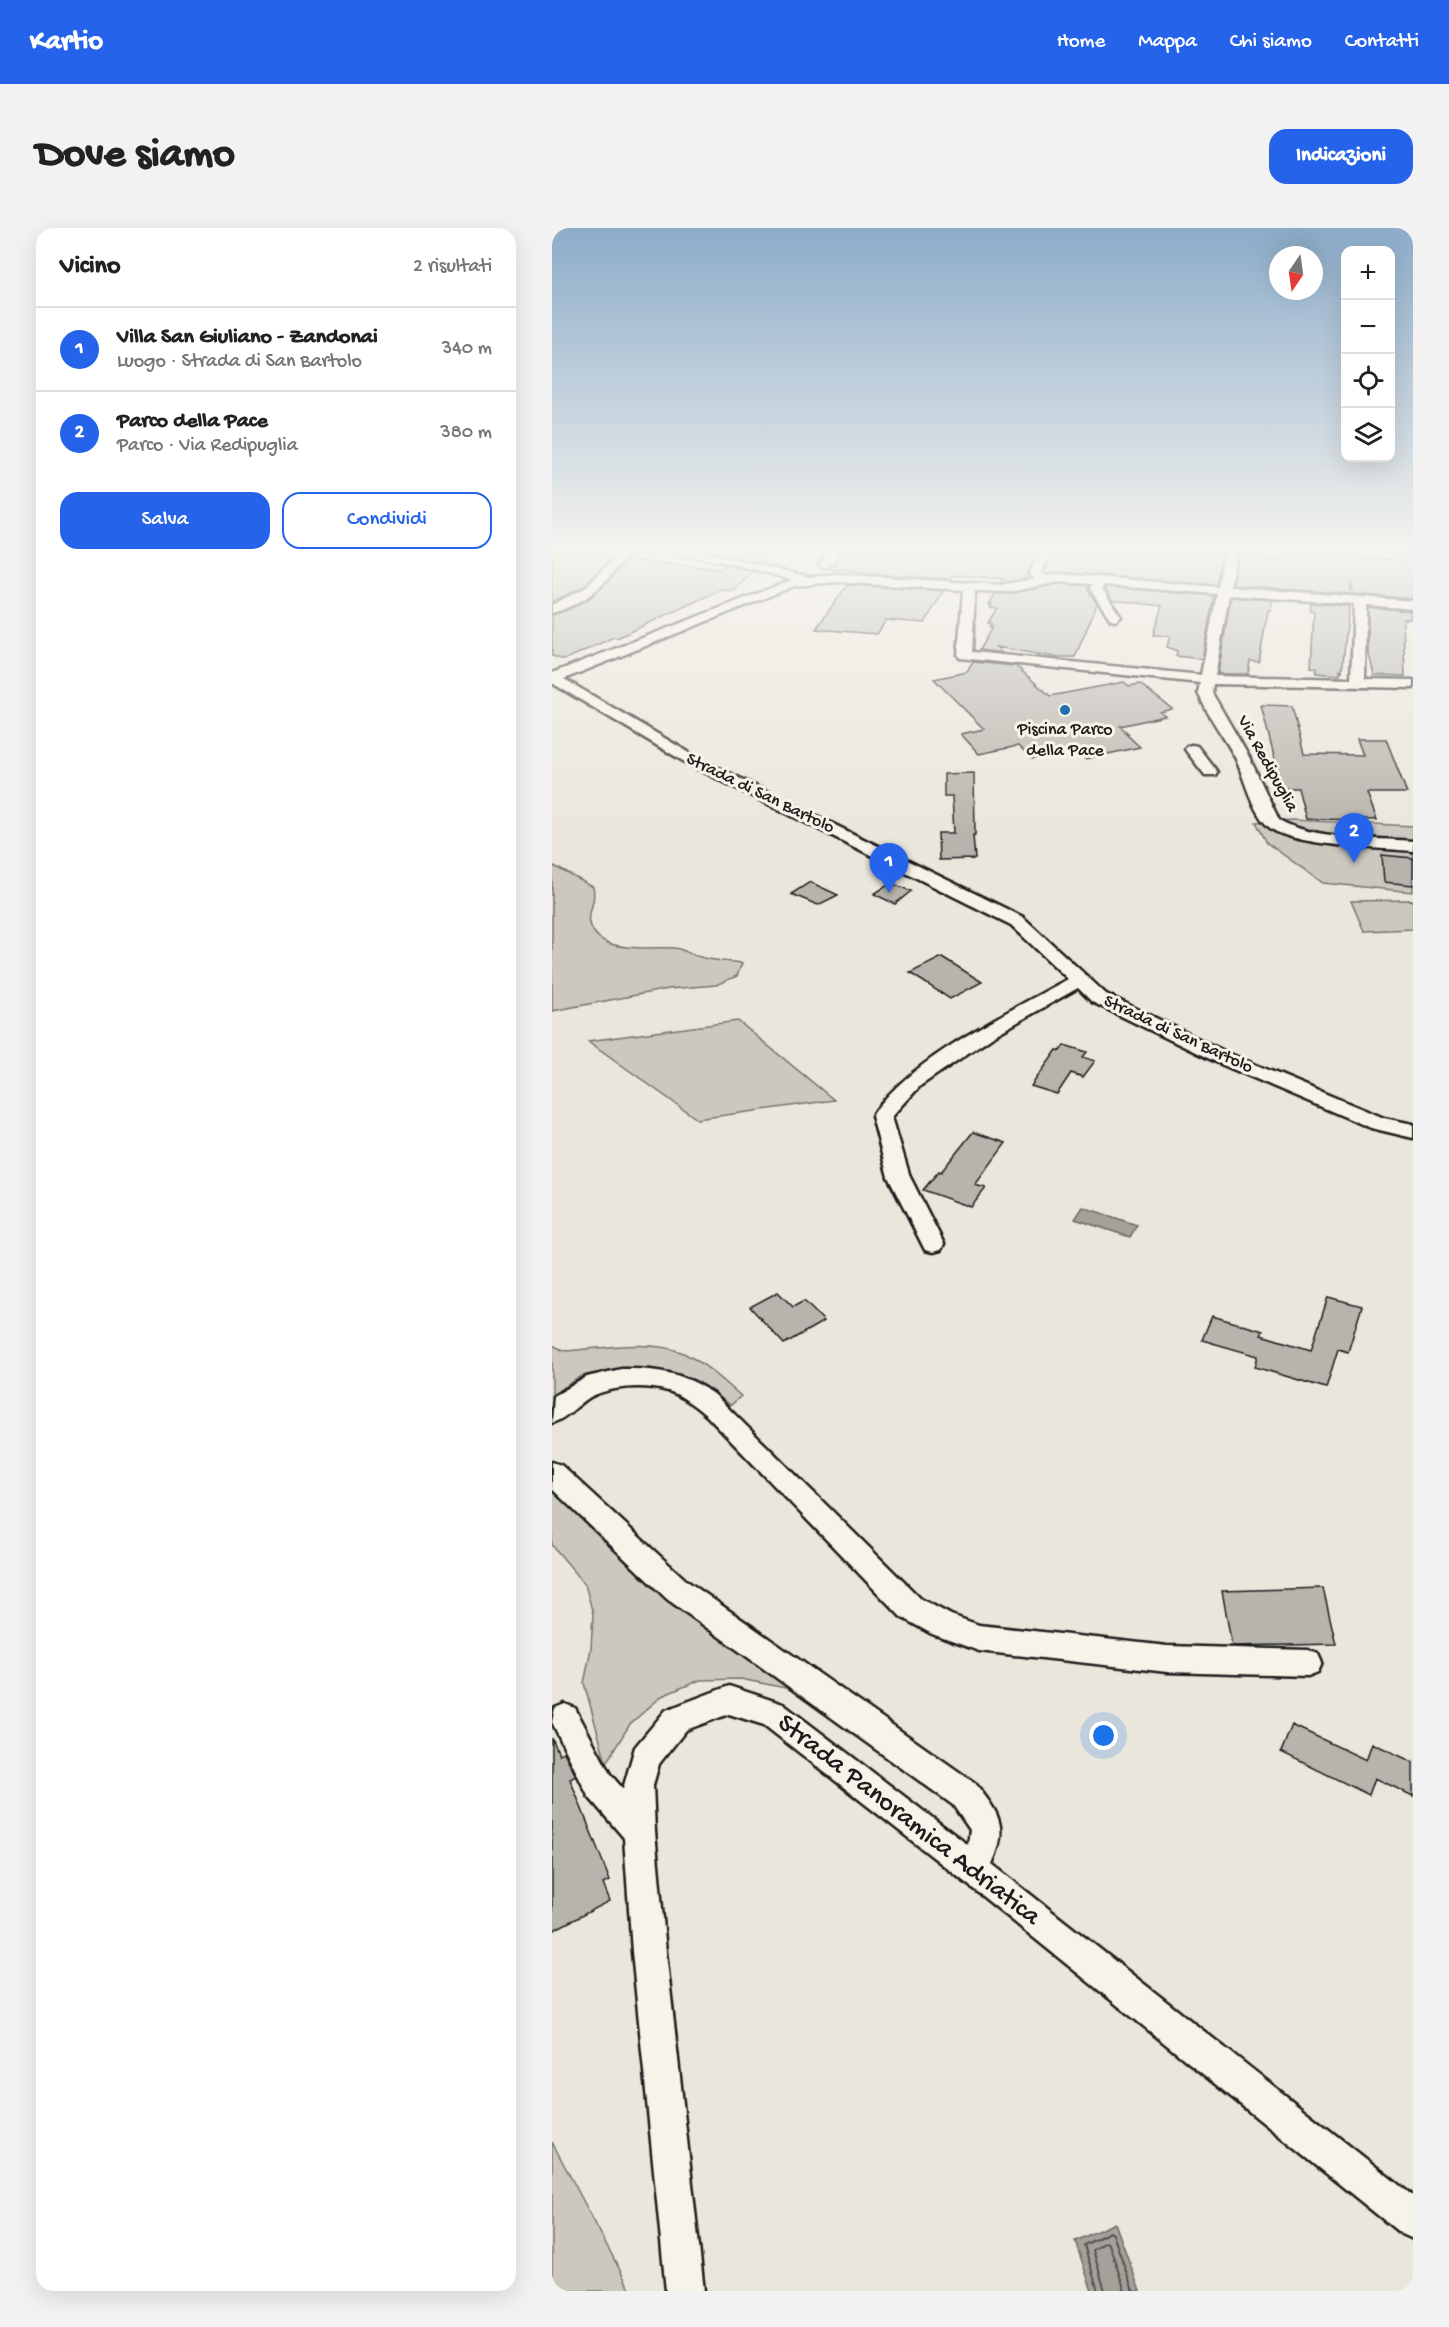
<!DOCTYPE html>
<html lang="it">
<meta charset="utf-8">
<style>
:root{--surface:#fff;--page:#f2f2f2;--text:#222;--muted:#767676;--line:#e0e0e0;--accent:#2563eb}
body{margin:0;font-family:"Gochi Hand",sans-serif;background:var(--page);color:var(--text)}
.controls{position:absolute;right:18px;top:18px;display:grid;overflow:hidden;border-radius:12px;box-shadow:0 6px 24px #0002}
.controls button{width:54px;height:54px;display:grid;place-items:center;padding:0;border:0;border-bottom:2px solid var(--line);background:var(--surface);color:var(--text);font:30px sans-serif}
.compass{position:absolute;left:717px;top:18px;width:54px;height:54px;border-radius:50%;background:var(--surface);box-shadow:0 6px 24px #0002;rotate:193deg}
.you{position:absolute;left:552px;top:1508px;width:21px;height:21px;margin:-15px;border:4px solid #fff;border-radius:50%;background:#1a73e8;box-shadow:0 0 0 9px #1a73e833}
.badge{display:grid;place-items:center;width:39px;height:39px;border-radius:50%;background:var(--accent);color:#fff;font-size:20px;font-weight:700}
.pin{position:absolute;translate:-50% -50px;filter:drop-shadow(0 2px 3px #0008)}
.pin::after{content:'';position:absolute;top:32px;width:21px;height:18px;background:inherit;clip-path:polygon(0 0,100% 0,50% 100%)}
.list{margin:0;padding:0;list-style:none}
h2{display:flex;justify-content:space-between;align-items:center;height:78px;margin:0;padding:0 24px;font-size:26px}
h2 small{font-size:20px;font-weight:400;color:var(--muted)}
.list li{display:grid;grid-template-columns:39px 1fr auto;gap:18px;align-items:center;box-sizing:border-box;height:84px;padding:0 24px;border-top:2px solid var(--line)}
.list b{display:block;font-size:22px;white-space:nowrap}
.list p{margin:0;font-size:20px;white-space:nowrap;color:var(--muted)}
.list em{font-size:20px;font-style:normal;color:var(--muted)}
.actions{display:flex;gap:12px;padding:18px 24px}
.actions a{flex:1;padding:14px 0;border:2px solid var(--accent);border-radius:18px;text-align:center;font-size:21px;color:var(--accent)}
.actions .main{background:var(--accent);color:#fff}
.icon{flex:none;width:33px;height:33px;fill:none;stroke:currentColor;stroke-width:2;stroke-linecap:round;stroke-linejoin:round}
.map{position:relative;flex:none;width:861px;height:2063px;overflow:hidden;border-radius:18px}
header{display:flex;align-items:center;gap:36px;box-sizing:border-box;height:84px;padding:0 30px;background:var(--accent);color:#fff}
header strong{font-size:28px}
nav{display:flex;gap:33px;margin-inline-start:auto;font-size:21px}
.intro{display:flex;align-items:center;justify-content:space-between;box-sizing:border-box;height:144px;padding:0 36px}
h1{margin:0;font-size:42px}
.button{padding:15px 27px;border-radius:18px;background:var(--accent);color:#fff;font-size:21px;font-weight:700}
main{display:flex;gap:36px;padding:0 36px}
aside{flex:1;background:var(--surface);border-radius:18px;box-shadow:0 6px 24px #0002}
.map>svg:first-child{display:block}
.green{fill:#ccc8c0;stroke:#74726e;stroke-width:1.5}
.water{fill:#a3a19a;stroke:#6d6c68;stroke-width:1.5}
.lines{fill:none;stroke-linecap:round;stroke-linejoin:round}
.shore{stroke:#52514e;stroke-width:2}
.building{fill:#b6b4ac;stroke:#1c1c1c;stroke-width:1.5}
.minor-casing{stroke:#1c1c1c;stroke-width:5}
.major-casing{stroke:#1c1c1c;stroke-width:5}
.minor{fill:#f7f3e8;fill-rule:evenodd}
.major{fill:#f7f3e8;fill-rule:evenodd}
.poi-dot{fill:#1f6fb2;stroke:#f7f3e8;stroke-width:2}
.labels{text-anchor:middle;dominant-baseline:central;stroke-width:6;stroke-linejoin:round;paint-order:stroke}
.far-poi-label{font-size:18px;fill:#1c1c1c;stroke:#f7f3e8}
.far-street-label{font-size:18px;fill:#1c1c1c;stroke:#f7f3e8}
.near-street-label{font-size:27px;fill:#1c1c1c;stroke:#f7f3e8}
</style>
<header>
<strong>Kartio</strong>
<nav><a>Home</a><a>Mappa</a><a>Chi siamo</a><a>Contatti</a></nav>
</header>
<div class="intro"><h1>Dove siamo</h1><a class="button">Indicazioni</a></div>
<main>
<aside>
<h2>Vicino<small>2 risultati</small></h2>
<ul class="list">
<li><span class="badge">1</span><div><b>Villa San Giuliano - Zandonai</b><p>Luogo · Strada di San Bartolo</p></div><em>340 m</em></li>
<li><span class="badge">2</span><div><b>Parco della Pace</b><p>Parco · Via Redipuglia</p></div><em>380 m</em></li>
</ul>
<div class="actions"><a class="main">Salva</a><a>Condividi</a></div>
</aside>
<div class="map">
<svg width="861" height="2063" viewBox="0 0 861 2063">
<rect width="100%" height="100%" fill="#eae6dc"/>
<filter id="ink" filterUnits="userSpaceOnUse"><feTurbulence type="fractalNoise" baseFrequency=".0167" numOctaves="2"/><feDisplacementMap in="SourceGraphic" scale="12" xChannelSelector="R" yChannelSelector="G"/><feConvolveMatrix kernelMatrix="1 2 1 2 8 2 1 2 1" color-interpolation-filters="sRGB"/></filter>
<g filter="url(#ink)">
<!-- green -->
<path class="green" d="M 740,592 L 861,598 L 861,664 L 771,655 L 715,615 L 704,594 Z
M 0,637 L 41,659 C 45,676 35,682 38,695 C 46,728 98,718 122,720 C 132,721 139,727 148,729 C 161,733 176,733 190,735 L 185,748 L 164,757 L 116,761 L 0,783 Z
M 861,672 L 861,701 L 812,703 L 799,673 Z
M 186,793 L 282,872 L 145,891 L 36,813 Z
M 0,1117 L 13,1123 C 46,1121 98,1111 129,1124 C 152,1134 170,1152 189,1168 L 179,1177 L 142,1152 L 97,1140 L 61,1142 L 30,1148 L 0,1167 Z
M 0,1258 C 76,1330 153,1401 238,1461 L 189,1451 L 148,1452 L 110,1468 L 78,1496 L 54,1535 L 32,1455 L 39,1421 L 41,1386 L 33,1356 L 0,1317 Z
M 0,1914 L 79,2063 L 0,2063 Z"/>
<!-- water -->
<path class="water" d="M 531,979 L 585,997 L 578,1009 L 523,991 Z
M 563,1995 L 588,2063 L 540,2063 L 523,2013 Z"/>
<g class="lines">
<!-- shore -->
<path class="shore" d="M 546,2063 L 532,2017 L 558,2004 L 561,2006 L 581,2063
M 553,2063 L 541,2022 L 554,2014 L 557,2016 L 573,2063"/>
</g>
<!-- building -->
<path class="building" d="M 0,320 L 58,324 L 53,329 L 60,330 L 32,358 L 0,374 Z
M 188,320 L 223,320 L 209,335 L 180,328 Z
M 293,320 L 488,320 L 475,345 L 478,350 L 449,355 L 451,351 L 400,347 L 398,351 L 303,345 L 305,343 L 278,341 Z
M 504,320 L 654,320 L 652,326 L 669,327 L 664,357 L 507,344 L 495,346 L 492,344 Z
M 731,324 L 861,333 L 861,371 L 802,366 L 799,355 L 798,366 L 681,357 L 686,328 L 731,332 Z
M 77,332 L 169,341 L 173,337 L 201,343 L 182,363 L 168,362 L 65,410 L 62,409 L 12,432 L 0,428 L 0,387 L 16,382 L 38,370 Z
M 507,356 L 537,358 L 536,362 L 545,376 L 523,429 L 503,429 L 444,419 L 450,425 L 427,422 L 440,399 L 437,399 L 439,396 L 436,395 L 445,380 L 438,379 L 440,376 L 437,376 L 443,366 L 457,366 Z
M 295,357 L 391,363 L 373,395 L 334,392 L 325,406 L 264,401 Z
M 553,359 L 662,368 L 650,431 L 624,428 L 625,423 L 615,419 L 618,408 L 601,407 L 610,378 L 560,372 Z
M 679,369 L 720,372 L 719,382 L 716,382 L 707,434 L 698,433 L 696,446 L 666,446 Z
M 759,375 L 797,378 L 790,443 L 788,442 L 788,447 L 764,445 L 765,440 L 759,439 L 762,384 L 758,383 Z
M 816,379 L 859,383 L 858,391 L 851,391 L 853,448 L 822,447 L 816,422 Z
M 421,434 L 464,438 L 498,468 L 572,454 L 577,458 L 588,456 L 620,481 L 608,484 L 613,488 L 568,498 L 576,505 L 573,505 L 588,519 L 533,531 L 524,522 L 480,531 L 466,518 L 427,526 L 409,506 L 432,501 L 382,451 L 415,444 Z
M 709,477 L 740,478 L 752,526 L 811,527 L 805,511 L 834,511 L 855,565 L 815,565 L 825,592 L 754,591 L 746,560 L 730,560 Z
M 422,545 L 423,607 L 421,607 L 423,631 L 387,632 L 386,605 L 402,605 L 400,568 L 392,568 L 392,546 Z
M 830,627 L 861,630 L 861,657 L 832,654 Z
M 258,654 L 286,667 L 266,677 L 239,666 Z
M 339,655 L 359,663 L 343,676 L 322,666 Z
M 390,729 L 430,754 L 398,771 L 358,745 Z
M 512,817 L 535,824 L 531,829 L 543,833 L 531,849 L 519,845 L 505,866 L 479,858 L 505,822 L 508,823 Z
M 421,904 L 454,915 L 423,957 L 434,960 L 419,979 L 371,962 L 387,943 L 389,944 Z
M 226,1064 L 241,1079 L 252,1073 L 272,1093 L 232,1116 L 198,1079 Z
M 776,1069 L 810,1078 L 796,1124 L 786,1121 L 774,1160 L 703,1139 L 706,1128 L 650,1112 L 660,1088 L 711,1103 L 709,1107 L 759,1122 Z
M 771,1360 L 784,1416 L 680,1418 L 670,1363 Z
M 740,1497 L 814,1532 L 820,1515 L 861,1534 L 861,1568 L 823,1550 L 817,1567 L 729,1524 Z
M 0,1510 L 7,1526 L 12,1524 L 24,1548 L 18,1551 L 58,1652 L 51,1655 L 58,1673 L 0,1703 Z"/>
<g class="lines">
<!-- minor casing -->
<g class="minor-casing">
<path id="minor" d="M 84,320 L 121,320 L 161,326 L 258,349 L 284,346 L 449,357 L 483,351 L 477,346 L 490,320 L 502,320 L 489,345 L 495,348 L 507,346 L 666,359 L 673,320 L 685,320 L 678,359 L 861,373 L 861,381 L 814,377 L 813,451 L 861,452 L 861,460 L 661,456 L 660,465 L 697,529 L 727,592 C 758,611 824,610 861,613 L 861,623 C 829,620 739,618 717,599 C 700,585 692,548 683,529 C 673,510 659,493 650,473 L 646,465 L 648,455 L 408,430 L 406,427 L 411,362 L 284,354 L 242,358 L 12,451 L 148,531 L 471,689 L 554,766 L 678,826 L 832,890 L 861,896 L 861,910 L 819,900 L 664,834 L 540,774 L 526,760 L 441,808 L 368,858 L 340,889 L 358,949 L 392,1016 L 389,1022 L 381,1024 L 373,1022 L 336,949 L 320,888 C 356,832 458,783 516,751 L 459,697 L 138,537 L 0,455 L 0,445 L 240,352 C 208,342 106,314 77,329 C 68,334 61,345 55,352 C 40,368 21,379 0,385 L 0,377 L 33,360 L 69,325 ZM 507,354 L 540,356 L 538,361 L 559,392 L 563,393 L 569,389 L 550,361 L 551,357 L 665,366 L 649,447 L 420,424 L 423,363 L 457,364 ZM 677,367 L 802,376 L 799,451 L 663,448 Z
M 279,320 L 291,320 L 277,339 L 269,339 L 267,337 Z
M 640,517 L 645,518 L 663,541 L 665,544 L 663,547 L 653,547 L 635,524 L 633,521 L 635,518 Z
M 69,1141 C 104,1140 133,1145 162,1166 L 369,1371 L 399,1387 L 427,1397 L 615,1418 L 756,1422 L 766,1426 L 770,1435 L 766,1444 L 756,1448 L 615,1444 L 427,1423 L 380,1406 L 349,1389 L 155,1188 C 144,1179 130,1167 116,1163 C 93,1156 59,1158 38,1169 C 25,1177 15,1190 0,1195 L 2,1168 L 35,1149 Z
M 0,1234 L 9,1237 L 135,1353 L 423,1555 C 447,1586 457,1598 440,1636 L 861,1968 L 861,2011 L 848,2005 L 409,1651 L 212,1497 L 177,1486 L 134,1502 L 107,1536 L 101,1557 L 103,1604 L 114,1724 L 152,2063 L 114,2063 L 80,1724 L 72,1610 L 36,1568 L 0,1494 L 3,1480 L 13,1476 L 23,1480 L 58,1546 L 71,1561 L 83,1519 L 114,1482 L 177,1458 L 231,1476 L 416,1617 L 418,1602 L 401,1577 L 115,1371 L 0,1261 Z"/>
</g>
<!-- major casing -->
<g class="major-casing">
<path id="major" d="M 826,320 L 861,320 L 861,326 L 833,324 Z"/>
</g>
<!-- minor -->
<use href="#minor" class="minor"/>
<!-- major -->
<use href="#major" class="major"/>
</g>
</g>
<!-- sky -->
<linearGradient id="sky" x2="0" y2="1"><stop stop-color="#8cacc9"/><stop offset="0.53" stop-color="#f6f4ef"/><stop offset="1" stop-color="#f6f4ef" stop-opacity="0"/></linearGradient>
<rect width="861" height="609" fill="url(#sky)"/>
<!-- markers -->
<circle class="poi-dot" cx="513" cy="482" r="6"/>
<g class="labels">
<!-- far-poi labels -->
<g class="far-poi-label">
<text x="513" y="502">Piscina Parco<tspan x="513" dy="21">della Pace</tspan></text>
</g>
<!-- far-street labels -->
<g class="far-street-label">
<text transform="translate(715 536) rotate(61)">Via Redipuglia</text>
<text transform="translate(208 566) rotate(26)">Strada di San Bartolo</text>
<text transform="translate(626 807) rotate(25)">Strada di San Bartolo</text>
</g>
<!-- near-street labels -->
<g class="near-street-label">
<text transform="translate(356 1593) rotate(38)">Strada Panoramica Adriatica</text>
</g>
</g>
</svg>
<div class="controls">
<button>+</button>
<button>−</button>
<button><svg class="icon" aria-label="locate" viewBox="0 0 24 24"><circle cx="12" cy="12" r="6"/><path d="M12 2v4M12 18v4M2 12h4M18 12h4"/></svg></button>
<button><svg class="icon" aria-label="layers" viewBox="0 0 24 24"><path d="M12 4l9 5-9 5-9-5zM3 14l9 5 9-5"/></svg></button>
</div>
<svg class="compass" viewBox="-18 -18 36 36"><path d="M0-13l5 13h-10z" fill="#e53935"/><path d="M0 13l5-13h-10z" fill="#767676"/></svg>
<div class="you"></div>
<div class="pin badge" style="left:337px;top:665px">1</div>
<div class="pin badge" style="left:802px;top:635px">2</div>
</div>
</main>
